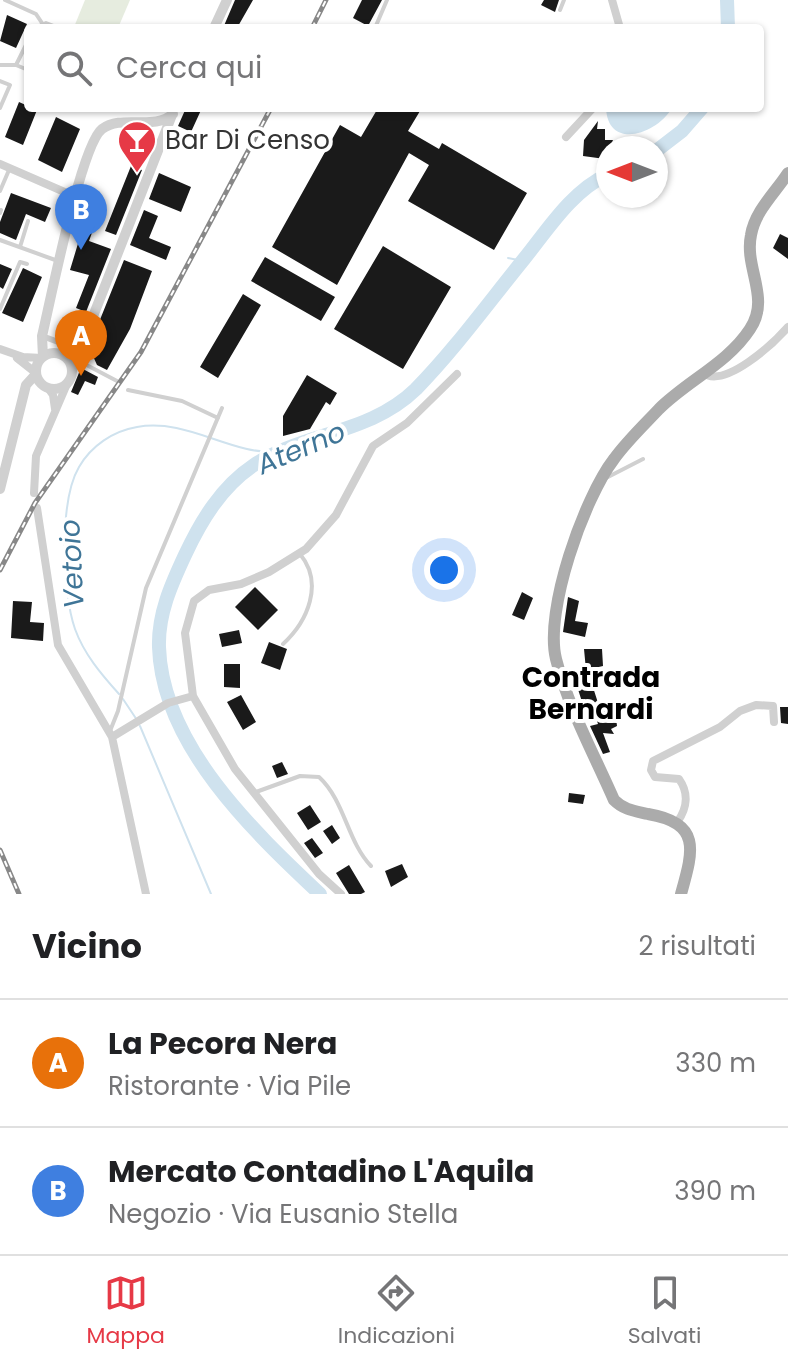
<!DOCTYPE html>
<html lang="it">
<meta charset="utf-8">
<style>
:root{--surface:#fff;--page:#f6f6f6;--text:#202124;--muted:#757577;--line:#e0e0e0;--accent:#e63946}
body{margin:0;font-family:Poppins,sans-serif;background:var(--page);color:var(--text)}
.compass{position:absolute;left:596px;top:136px;width:72px;height:72px;border-radius:50%;background:var(--surface);box-shadow:0 2px 6px #0004;rotate:270deg}
.you{position:absolute;left:444px;top:570px;width:28px;height:28px;margin:-20px;border:6px solid #fff;border-radius:50%;background:#1a73e8;box-shadow:0 0 0 12px #1a73e833}
.badge{display:grid;place-items:center;width:52px;height:52px;border-radius:50%;background:var(--accent);color:#fff;font-size:26px;font-weight:700}
.pin{position:absolute;translate:-50% -66px;filter:drop-shadow(0 2px 4px #0008)}
.pin::after{content:'';position:absolute;top:42px;width:28px;height:24px;background:inherit;clip-path:polygon(0 0,100% 0,50% 100%)}
.list{margin:0;padding:0;list-style:none}
h2{display:flex;justify-content:space-between;align-items:center;height:104px;margin:0;padding:0 32px;font-size:34px}
h2 small{font-size:26px;font-weight:400;color:var(--muted)}
.list li{display:grid;grid-template-columns:52px 1fr auto;gap:24px;align-items:center;box-sizing:border-box;height:128px;padding:0 32px;border-top:2px solid var(--line)}
.list b{display:block;font-size:30px;white-space:nowrap}
.list p{margin:0;font-size:26px;white-space:nowrap;color:var(--muted)}
.list em{font-size:26px;font-style:normal;color:var(--muted)}
.icon{flex:none;width:44px;height:44px;fill:none;stroke:currentColor;stroke-width:2;stroke-linecap:round;stroke-linejoin:round}
.map{position:relative;flex:none;width:788px;height:894px;overflow:hidden}
.search{position:absolute;background:var(--surface);box-shadow:0 2px 6px #0004;left:24px;right:24px;top:24px;height:88px;display:flex;align-items:center;gap:20px;box-sizing:border-box;padding:0 28px;border-radius:8px;color:var(--muted);font-size:30px}
.sheet{height:360px;background:var(--surface)}
nav{display:flex;justify-content:space-around;align-items:center;box-sizing:border-box;height:112px;border-top:2px solid var(--line);background:var(--surface);font-size:22px;color:var(--muted)}
nav a{display:grid;justify-items:center;gap:4px}
nav .on{color:var(--accent)}
.map>svg:first-child{display:block}
.green{fill:#e6ecdf}
.water{fill:#cfe2ee}
.lines{fill:none;stroke-linecap:round;stroke-linejoin:round}
.stream{stroke:#cfe2ee;stroke-width:2}
.river{stroke:#cfe2ee;stroke-width:14}
.building{fill:#1a1a1a}
.service{stroke:#d0d0d0;stroke-width:4}
.pedestrian{stroke:#d0d0d0;stroke-width:6}
.minor{stroke:#d0d0d0;stroke-width:8}
.tertiary{stroke:#d0d0d0;stroke-width:10}
.primary{stroke:#ababab;stroke-width:12}
.rail-casing{stroke:#888;stroke-width:5}
.rail{stroke:#fff;stroke-width:2;stroke-dasharray:6;stroke-linecap:butt}
.labels{text-anchor:middle;dominant-baseline:central;stroke-width:8;stroke-linejoin:round;paint-order:stroke}
.poi-label{font-size:26px;fill:#333;stroke:#fff;text-anchor:start}
.water-label{font-size:28px;font-style:italic;fill:#3f7597;stroke:#fff}
.neighbourhood-label{font-size:28px;font-weight:bold;fill:#000;stroke:#fff}
</style>
<div class="map">
<svg width="788" height="894" viewBox="0 0 788 894">
<rect width="100%" height="100%" fill="#fff"/>
<!-- green -->
<path class="green" d="M 85,0 L 130,0 L 118,28 L 76,28 L 74,27 Z"/>
<!-- water -->
<path class="water" d="M 606,108 L 672,108 C 657,134 608,151 606,108 Z"/>
<g class="lines">
<!-- stream -->
<path class="stream" d="M 508,258 L 523,261
M 119,694 C 101,674 84,654 75,629 C 62,592 59,501 79,467 C 91,446 113,431 137,427 C 188,418 230,455 279,452
M 123,699 L 137,720
M 140,726 L 211,894"/>
<!-- river -->
<path class="river" d="M 727,0 L 728,28
M 656,151 L 682,131 L 702,108
M 320,894 C 254,832 162,745 159,647 C 158,614 171,585 185,555 C 201,521 221,487 254,465 C 305,432 370,434 416,389 C 455,349 489,302 524,259 C 549,228 571,192 608,174"/>
</g>
<!-- building -->
<path class="building" d="M 235,0 L 253,0 L 237,28 L 223,28 Z
M 362,0 L 382,0 L 368,26 L 353,18 Z
M 544,0 L 559,0 L 555,12 L 541,5 Z
M 7,15 L 27,24 L 16,48 L 0,41 Z
M 19,102 L 37,110 L 23,145 L 5,137 Z
M 186,108 L 202,108 L 191,132 L 178,126 Z
M 378,108 L 416,108 L 420,111 L 408,131 L 439,149 L 442,143 L 527,193 L 494,250 L 408,201 L 429,165 L 409,153 L 337,285 L 272,247 L 340,125 L 361,137 Z
M 56,117 L 80,129 L 62,172 L 38,160 Z
M 598,121 L 597,129 L 605,129 L 605,140 L 613,140 L 605,159 L 583,156 L 584,140 Z
M 131,166 L 142,170 L 116,235 L 105,231 Z
M 159,173 L 191,187 L 181,212 L 149,199 Z
M 11,193 L 51,208 L 45,222 L 26,214 L 16,240 L 0,233 L 0,222 Z
M 144,210 L 158,216 L 149,238 L 171,247 L 166,260 L 130,245 Z
M 83,227 L 93,230 L 89,241 L 111,249 L 86,312 L 76,308 L 89,275 L 70,270 Z
M 780,234 L 788,238 L 788,259 L 773,248 Z
M 383,246 L 451,287 L 403,369 L 334,329 Z
M 265,257 L 335,297 L 321,321 L 251,281 Z
M 124,260 L 152,271 L 130,329 L 107,370 L 97,365 L 89,347 Z
M 0,264 L 12,269 L 3,289 L 0,287 Z
M 23,268 L 42,277 L 23,322 L 2,313 Z
M 243,294 L 261,305 L 218,378 L 200,367 Z
M 81,368 L 98,377 L 95,385 L 85,381 L 78,395 L 71,392 Z
M 307,375 L 337,393 L 330,405 L 326,402 L 310,429 L 283,436 L 283,416 Z
M 255,587 L 278,610 L 258,630 L 235,607 Z
M 522,592 L 533,598 L 524,620 L 512,615 Z
M 568,597 L 579,601 L 575,621 L 588,623 L 585,637 L 563,632 Z
M 13,601 L 32,602 L 30,622 L 44,623 L 43,641 L 11,638 Z
M 239,630 L 242,643 L 222,647 L 219,634 Z
M 269,642 L 287,649 L 280,670 L 261,663 Z
M 584,649 L 602,649 L 603,666 L 586,670 Z
M 224,664 L 240,664 L 240,688 L 224,687 Z
M 590,678 L 599,706 L 603,705 L 609,721 L 616,718 L 617,726 L 611,729 L 614,734 L 603,733 L 610,752 L 603,754 L 590,726 L 598,724 L 591,703 L 583,705 L 576,683 Z
M 241,695 L 256,722 L 243,730 L 227,702 Z
M 780,707 L 788,707 L 788,724 L 781,723 Z
M 282,762 L 288,774 L 277,778 L 272,766 Z
M 569,793 L 585,795 L 583,804 L 568,802 Z
M 310,805 L 321,822 L 308,830 L 297,813 Z
M 332,825 L 340,838 L 332,844 L 323,831 Z
M 312,838 L 323,853 L 315,858 L 304,843 Z
M 402,864 L 408,877 L 391,887 L 385,871 Z
M 349,865 L 365,892 L 361,894 L 349,894 L 336,873 Z"/>
<g class="lines">
<!-- service -->
<path class="service" d="M 5,0 L 36,14 L 42,23
M 560,10 L 564,0
M 35,28 L 46,23 L 59,28
M 375,28 L 387,0
M 0,65 L 16,65 L 28,70
M 16,65 L 28,41
M 0,81 L 10,85 L 0,108
M 0,191 L 9,170
M 0,213 L 1,210
M 0,240 L 58,261
M 20,247 L 28,221
M 0,309 L 20,262 L 27,264
M 77,360 L 117,381
M 128,390 L 182,401 L 218,418
M 606,478 L 643,459
M 283,644 C 308,621 324,583 300,554
M 110,731 L 118,711 L 146,588 L 222,408
M 256,792 L 300,776 L 319,777 C 345,801 347,841 371,866"/>
<!-- pedestrian -->
<path class="pedestrian" d="M 42,336 L 80,350"/>
<!-- minor -->
<path class="minor" d="M 612,0 L 620,28
M 566,137 L 593,108
M 0,164 L 76,197
M 0,349 L 23,357 L 42,358
M 17,358 L 36,373
M 703,373 C 725,389 774,343 788,327
M 48,388 L 53,395 L 55,409
M 34,493 L 36,456 L 67,384
M 37,508 L 58,645 L 112,737 L 146,894
M 193,696 L 185,633 L 194,601 L 209,590 L 241,584 L 269,572 L 306,549 L 336,515 L 373,446 L 407,423 L 457,374
M 112,737 L 168,703 L 193,696 L 235,769 L 319,874 L 341,894
M 678,821 C 687,808 689,793 679,779 L 655,777 L 651,770 L 653,761 L 720,727 L 740,711 L 756,705 L 773,706 L 774,722"/>
<!-- tertiary -->
<path class="tertiary" d="M 214,28 L 227,0
M36 371a18 18 0 1 1 36 0a18 18 0 1 1-36 0Z
M 43,357 L 42,336 C 50,303 81,145 102,129 C 122,114 154,131 173,114
M 72,370 L 172,115
M 0,489 L 26,385 L 36,374"/>
<!-- primary -->
<path class="primary" d="M 681,894 C 693,851 702,823 648,814 C 635,811 624,810 614,800 C 594,754 568,707 556,659 C 544,611 584,498 614,459 C 627,441 644,425 659,409 C 687,381 728,363 750,329 C 771,298 744,268 751,235 C 755,211 775,193 788,173"/>
<!-- rail casing -->
<g class="rail-casing">
<path id="rail" d="M 312,28 L 326,0
M 0,570 L 35,503 L 141,352 L 271,108
M 0,850 L 19,894"/>
</g>
<!-- rail -->
<use href="#rail" class="rail"/>
</g>
<!-- icons -->
<defs>
<g id="bar-pin" transform="scale(2)"><path d="M0 17L-7.5 6A9.5 9.5 0 1 1 7.5 6Z" fill="#e63946" stroke="#fff"/><path d="M-6-5H6L.8 .8V4.5H3.5V6h-7V4.5H-.8V.8Z" fill="#fff"/></g>
</defs>
<g fill-rule="evenodd">
<use href="#bar-pin" x="137" y="140"/>
</g>
<g class="labels">
<!-- poi labels -->
<g class="poi-label">
<text x="165" y="140">Bar Di Censo</text>
</g>
<!-- water labels -->
<g class="water-label">
<text transform="translate(301 448) rotate(-23)">Aterno</text>
<text transform="translate(72 564) rotate(-93)">Vetoio</text>
</g>
<!-- neighbourhood labels -->
<g class="neighbourhood-label">
<text x="591" y="677">Contrada<tspan x="591" dy="32">Bernardi</tspan></text>
</g>
</g>
</svg>
<svg class="compass" viewBox="-18 -18 36 36"><path d="M0-13l5 13h-10z" fill="#e53935"/><path d="M0 13l5-13h-10z" fill="#757577"/></svg>
<div class="you"></div>
<div class="pin badge" style="left:81px;top:376px;background:#e8710a">A</div>
<div class="pin badge" style="left:81px;top:250px;background:#3f7fe0">B</div>
<div class="search"><svg class="icon" aria-label="search" viewBox="0 0 24 24"><circle cx="10" cy="10" r="6"/><path d="M15 15l6 6"/></svg>Cerca qui</div>
</div>
<section class="sheet">
<h2>Vicino<small>2 risultati</small></h2>
<ul class="list">
<li><span class="badge" style="background:#e8710a">A</span><div><b>La Pecora Nera</b><p>Ristorante · Via Pile</p></div><em>330 m</em></li>
<li><span class="badge" style="background:#3f7fe0">B</span><div><b>Mercato Contadino L'Aquila</b><p>Negozio · Via Eusanio Stella</p></div><em>390 m</em></li>
</ul>
</section>
<nav>
<a class="on"><svg class="icon" aria-label="map" viewBox="0 0 24 24"><path d="M3 6l6-2 6 2 6-2v14l-6 2-6-2-6 2zM9 4v14M15 6v14"/></svg>Mappa</a>
<a><svg class="icon" aria-label="directions" viewBox="0 0 24 24"><path d="M12 3l9 9-9 9-9-9zM9 14v-3h6M13 9l2 2-2 2"/></svg>Indicazioni</a>
<a><svg class="icon" aria-label="saved" viewBox="0 0 24 24"><path d="M7 4h10v16l-5-4-5 4z"/></svg>Salvati</a>
</nav>
